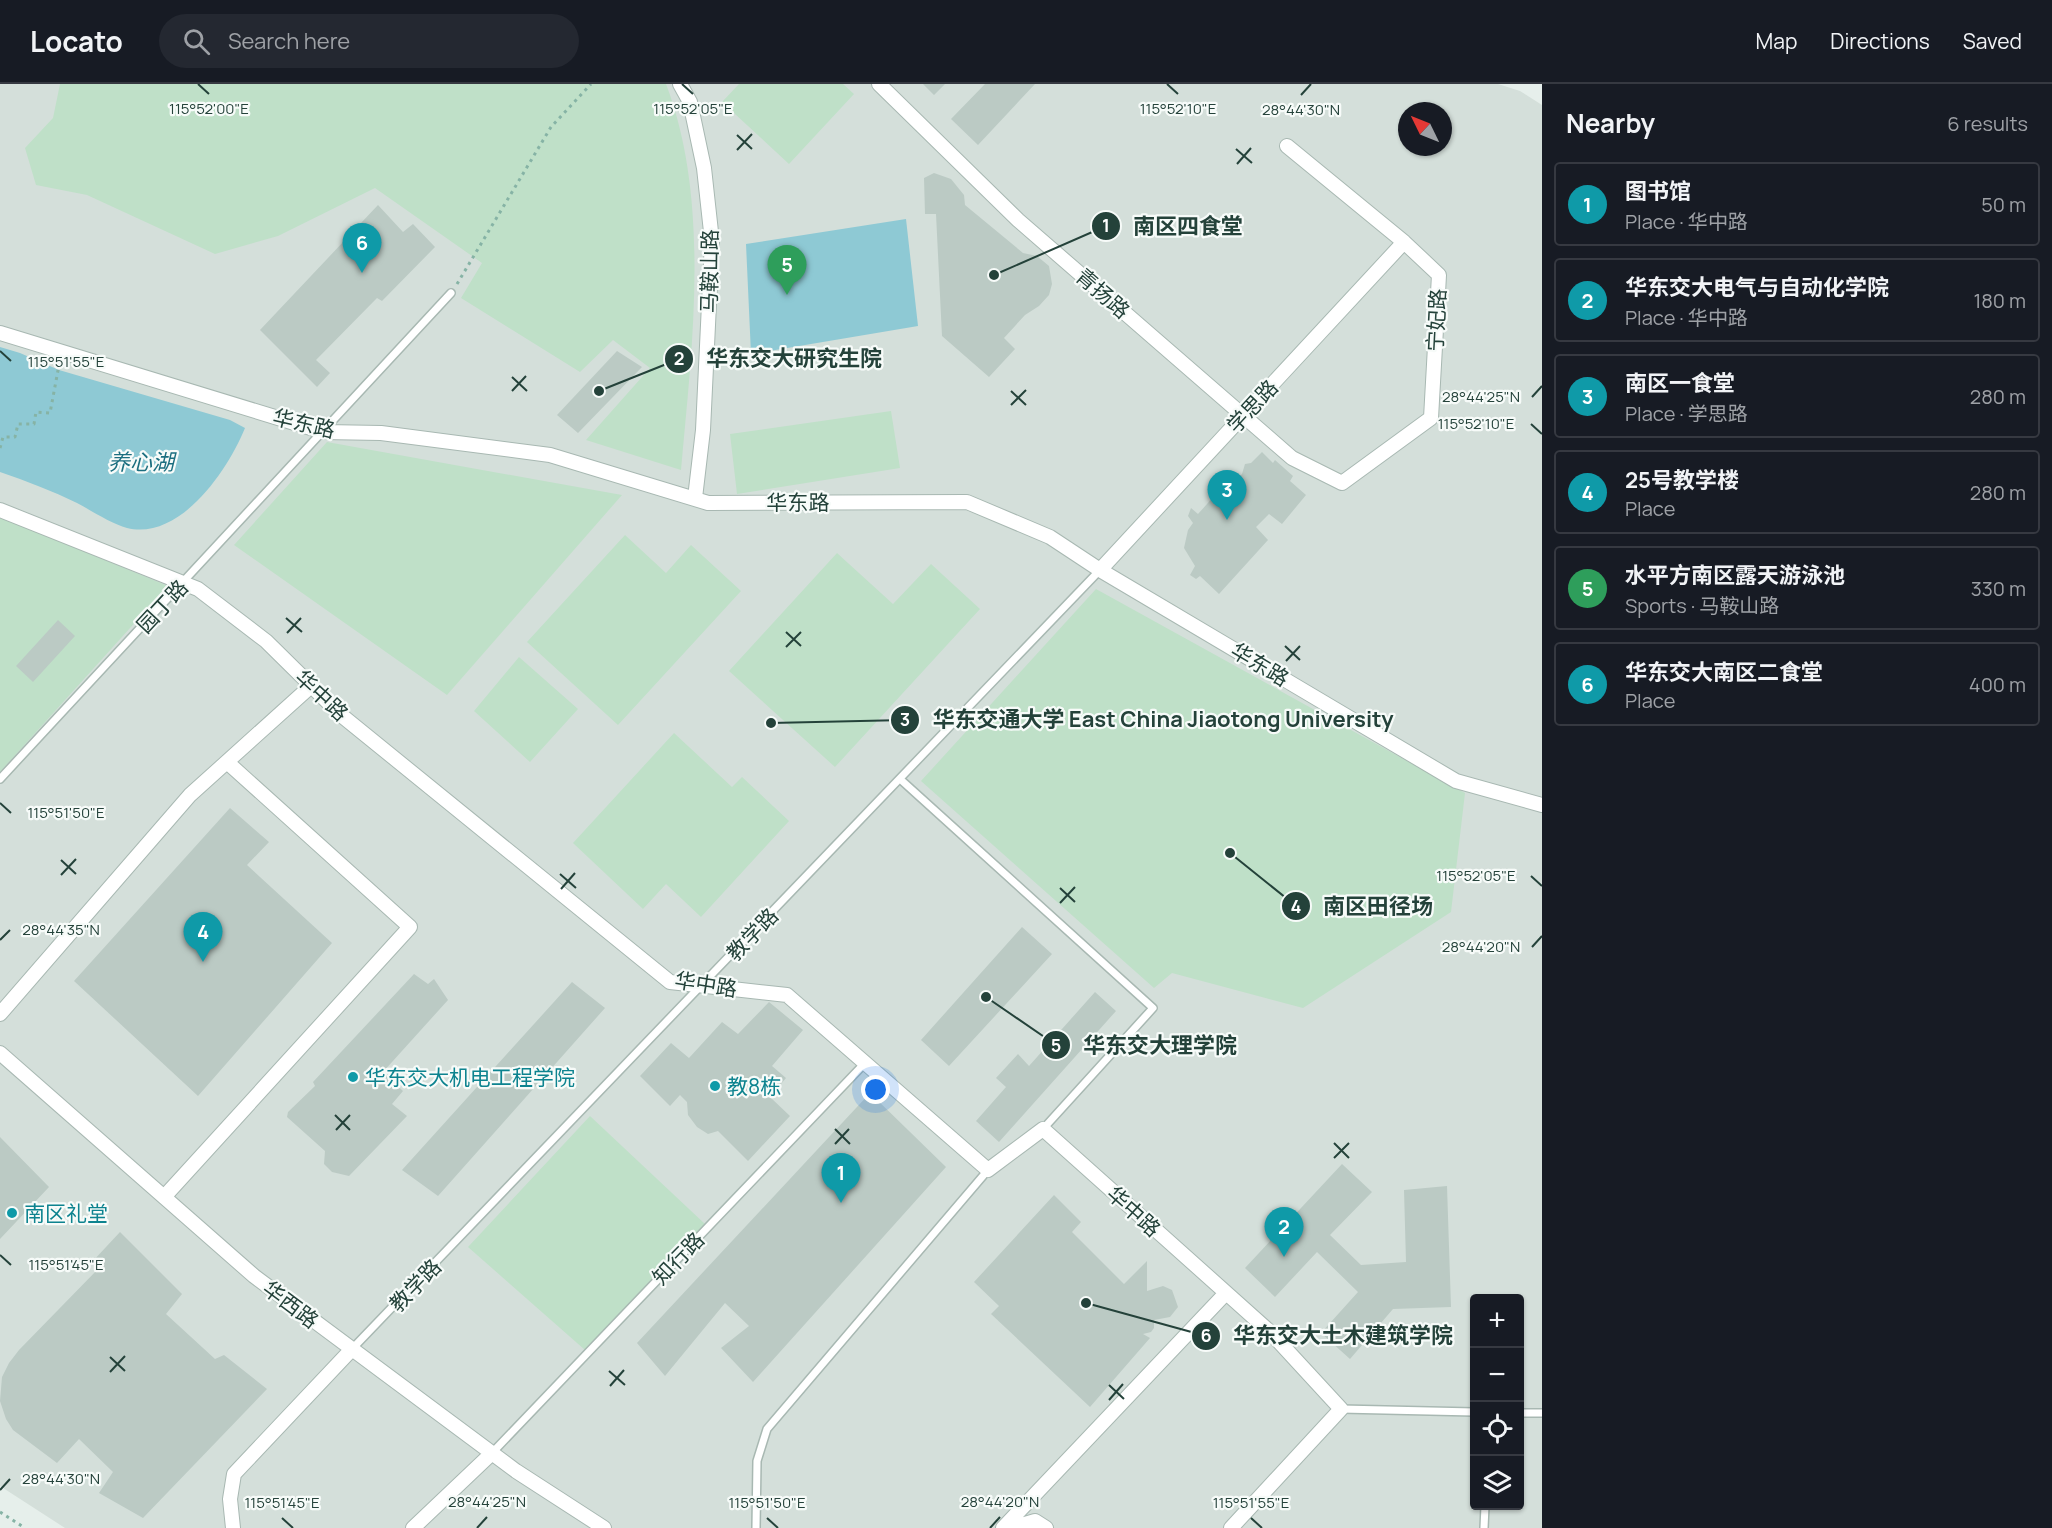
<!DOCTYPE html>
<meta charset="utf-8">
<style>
:root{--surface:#171b24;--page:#242831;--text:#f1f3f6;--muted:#9ea1a6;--line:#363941;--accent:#d93025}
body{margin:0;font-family:Manrope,"Noto Sans SC",sans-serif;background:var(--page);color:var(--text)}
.controls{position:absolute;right:18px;bottom:18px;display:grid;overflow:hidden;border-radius:6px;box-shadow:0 2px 4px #0004}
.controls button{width:54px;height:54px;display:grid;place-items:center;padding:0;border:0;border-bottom:2px solid var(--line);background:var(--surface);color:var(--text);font:30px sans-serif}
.compass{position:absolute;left:1398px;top:18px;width:54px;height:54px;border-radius:50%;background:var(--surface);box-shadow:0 2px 4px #0004;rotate:313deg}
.you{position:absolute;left:876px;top:1006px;width:21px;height:21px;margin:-15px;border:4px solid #fff;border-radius:50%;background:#1a73e8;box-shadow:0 0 0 9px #1a73e833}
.badge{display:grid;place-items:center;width:39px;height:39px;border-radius:50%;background:var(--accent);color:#fff;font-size:20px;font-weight:700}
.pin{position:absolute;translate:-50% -50px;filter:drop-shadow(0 2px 3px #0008)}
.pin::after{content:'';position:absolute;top:32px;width:21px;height:18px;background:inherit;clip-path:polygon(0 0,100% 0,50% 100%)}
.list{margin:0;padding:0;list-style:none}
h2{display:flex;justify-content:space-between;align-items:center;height:78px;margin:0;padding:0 24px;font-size:26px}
h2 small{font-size:20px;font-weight:400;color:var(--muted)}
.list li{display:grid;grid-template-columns:39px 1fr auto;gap:18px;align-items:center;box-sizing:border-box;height:84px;margin:0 12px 12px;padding:0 12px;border:2px solid var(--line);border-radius:6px}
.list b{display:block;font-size:22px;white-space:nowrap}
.list p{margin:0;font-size:20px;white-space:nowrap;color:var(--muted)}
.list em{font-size:20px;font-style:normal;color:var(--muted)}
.icon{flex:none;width:33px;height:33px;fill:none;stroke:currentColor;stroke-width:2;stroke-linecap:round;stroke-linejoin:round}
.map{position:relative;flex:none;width:1542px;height:1444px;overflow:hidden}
header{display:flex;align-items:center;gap:36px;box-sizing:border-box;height:84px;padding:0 30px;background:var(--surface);border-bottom:2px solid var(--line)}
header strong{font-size:28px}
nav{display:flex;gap:33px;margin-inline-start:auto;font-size:21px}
.search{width:420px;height:54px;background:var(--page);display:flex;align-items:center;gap:15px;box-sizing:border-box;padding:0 21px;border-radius:33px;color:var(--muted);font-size:22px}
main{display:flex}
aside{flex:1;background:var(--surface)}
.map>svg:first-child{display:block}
.built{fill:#d4dfda;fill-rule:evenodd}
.green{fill:#bfe0c8}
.water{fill:#8ec9d4}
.building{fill:#bbcac4}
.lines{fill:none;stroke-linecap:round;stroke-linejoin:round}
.lane-casing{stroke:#a8b8b2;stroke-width:10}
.street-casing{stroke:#a8b8b2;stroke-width:16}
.path{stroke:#86b3a5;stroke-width:3;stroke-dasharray:3 4.5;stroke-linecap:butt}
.lane{stroke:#fff;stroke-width:7}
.street{stroke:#fff;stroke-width:14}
.ticks{fill:none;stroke:#24423a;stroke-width:2}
.culture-dot{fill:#0f9aa8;stroke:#f7fbf9;stroke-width:2}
.labels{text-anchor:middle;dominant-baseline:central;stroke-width:4.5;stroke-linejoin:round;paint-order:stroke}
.street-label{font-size:21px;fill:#24423a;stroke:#f7fbf9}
.culture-label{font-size:21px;fill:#0d838f;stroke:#f7fbf9;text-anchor:start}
.water-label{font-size:22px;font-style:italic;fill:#1c6f80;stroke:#f7fbf9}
.ticks-label{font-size:15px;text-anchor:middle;fill:#24423a;stroke:#f7fbf9;stroke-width:4.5;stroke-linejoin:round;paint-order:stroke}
.leader{fill:none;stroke:#24423a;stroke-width:2}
.callout-dot{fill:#24423a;stroke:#f7fbf9;stroke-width:2}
.mark-label{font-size:18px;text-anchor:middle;font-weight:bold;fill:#fff}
.callout-label{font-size:22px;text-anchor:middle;font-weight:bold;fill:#24423a;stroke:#f7fbf9;stroke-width:4.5;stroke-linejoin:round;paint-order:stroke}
</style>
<header>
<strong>Locato</strong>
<div class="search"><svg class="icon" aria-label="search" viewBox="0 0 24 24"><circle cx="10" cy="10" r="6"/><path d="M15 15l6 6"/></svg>Search here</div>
<nav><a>Map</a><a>Directions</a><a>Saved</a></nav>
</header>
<main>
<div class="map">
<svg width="1542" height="1444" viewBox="0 0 1542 1444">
<rect width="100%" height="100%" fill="#e6efeb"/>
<!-- built -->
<path class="built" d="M 0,0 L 1498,0 L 1520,7 L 1542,21 L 1542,1444 L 65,1444 L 0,1402 ZM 1407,27 L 1443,27 L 1443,63 L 1407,63 ZM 1474,1214 L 1520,1214 L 1520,1422 L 1474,1422 Z"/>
<!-- green -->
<path class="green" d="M 60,0 L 666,0 C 711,118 692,263 681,386 L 586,356 L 650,284 L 613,256 L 580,288 L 461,214 L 482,179 L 375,104 L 278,152 L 215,170 L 87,111 L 36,101 L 25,64 L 53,34 Z
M 739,0 L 843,0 L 854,10 L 789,80 L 722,18 Z
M 891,327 L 900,384 L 737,410 L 730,350 Z
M 327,358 L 622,411 L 447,611 L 234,461 Z
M 0,433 L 168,502 L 0,688 Z
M 625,451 L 666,489 L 691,461 L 741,507 L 618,641 L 527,558 Z
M 837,469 L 893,520 L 931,480 L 980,525 L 835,683 L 729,587 Z
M 1096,505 L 1465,709 L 1451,828 L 1303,924 L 1172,889 L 1154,904 L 921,697 Z
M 519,573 L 578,625 L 530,678 L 474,627 Z
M 674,649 L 732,703 L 742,693 L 789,737 L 701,833 L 666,800 L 643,825 L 573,759 Z
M 590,1032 L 705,1140 L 585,1266 L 468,1163 Z"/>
<!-- water -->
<path class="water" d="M 906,135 L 918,242 L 751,270 L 746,160 Z
M 0,263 L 20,269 L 59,286 L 230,336 L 245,344 C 228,386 180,457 127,444 C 112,440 92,427 77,419 C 52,407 27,397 0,388 Z"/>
<!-- building -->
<path class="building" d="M 923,0 L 945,0 L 934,11 Z
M 985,0 L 1035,0 L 978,61 L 951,35 Z
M 934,89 L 951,95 L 964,111 L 965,121 L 1023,169 L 1037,172 L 1049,182 L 1052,200 L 1049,211 L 1039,222 L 1025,231 L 1004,254 L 1015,265 L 989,293 L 942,252 L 936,130 L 925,130 L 924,94 Z
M 378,121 L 403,148 L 413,140 L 435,163 L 382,217 L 377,214 L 316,276 L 330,289 L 317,303 L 260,246 Z
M 617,267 L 642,283 L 578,349 L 557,331 Z
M 1262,368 L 1273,379 L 1275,376 L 1293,392 L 1290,397 L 1306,411 L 1282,440 L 1269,430 L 1256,443 L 1268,456 L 1219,510 L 1200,492 L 1196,495 L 1190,491 L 1195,482 L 1184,464 L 1188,446 L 1193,439 L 1188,432 L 1191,424 L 1198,430 L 1216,410 L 1220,413 L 1242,390 L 1245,380 L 1251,379 Z
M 58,536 L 75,552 L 33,598 L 16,582 Z
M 230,724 L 269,758 L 247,781 L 332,859 L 198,1012 L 74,897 Z
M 1022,843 L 1052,870 L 949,982 L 921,956 Z
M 414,890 L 428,900 L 434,895 L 448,916 L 383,988 L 403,1007 L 392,1020 L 407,1032 L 349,1092 L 332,1088 L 324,1080 L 325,1067 L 287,1033 L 288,1028 L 315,1002 L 313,998 Z
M 572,898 L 605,924 L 438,1112 L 402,1086 Z
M 1095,908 L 1116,927 L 999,1058 L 976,1037 L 1006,1003 L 996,994 L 1018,970 L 1029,982 Z
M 769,918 L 803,946 L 772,982 L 786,994 L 770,1013 L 790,1032 L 748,1077 L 718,1047 L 708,1050 L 697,1043 L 688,1031 L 687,1018 L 680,1011 L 670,1022 L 640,992 L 671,959 L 689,974 L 722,938 L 738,950 Z
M 870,1009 L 946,1083 L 753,1298 L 721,1264 L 749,1242 L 725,1219 L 665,1292 L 637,1259 Z
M 0,1053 L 49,1103 L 0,1155 Z
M 1342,1080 L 1372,1108 L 1330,1151 L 1361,1181 L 1406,1178 L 1404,1106 L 1447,1102 L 1451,1223 L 1393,1225 L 1350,1275 L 1321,1249 L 1358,1208 L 1317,1168 L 1275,1213 L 1245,1184 Z
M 1054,1111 L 1081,1138 L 1072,1148 L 1124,1200 L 1147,1177 L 1147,1207 L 1163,1202 L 1172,1206 L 1178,1223 L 1170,1233 L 1154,1236 L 1154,1244 L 1151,1248 L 1143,1250 L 1150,1254 L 1090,1323 L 991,1230 L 999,1222 L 974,1198 Z
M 120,1148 L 182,1210 L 166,1230 L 215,1275 L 224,1271 L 267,1305 L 143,1434 L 99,1409 L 113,1388 L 79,1355 L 57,1379 L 13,1346 L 6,1335 L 0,1317 L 2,1293 L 9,1279 L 19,1266 L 98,1185 L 92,1178 Z"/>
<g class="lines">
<!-- lane casing -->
<g class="lane-casing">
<path id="lane" d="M 0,695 L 451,209
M 900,695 L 1153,924 L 1043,1045
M 352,1265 L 1100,486
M 1341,1325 L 1474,1328
M 1520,1329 L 1542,1329
M 491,1370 L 865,979
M 756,1444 L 757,1377 L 767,1345 L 988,1086
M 1484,1444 L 1485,1422"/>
</g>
<!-- street casing -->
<g class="street-casing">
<path id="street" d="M 680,0 L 690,18 L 704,84 L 712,157 L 703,346 L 695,414
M 879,0 L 1018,136 L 1292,374 L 1342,399 L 1431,334 L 1439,191 L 1404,158 L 1287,62
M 0,249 L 324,348 L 381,349 L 550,371 L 708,419 L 967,418 L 1050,453 L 1100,486 L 1456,697 L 1542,721
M 0,426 L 198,505 L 266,557 L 341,631 L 670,898 L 787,911 L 988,1086 L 1043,1045 L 1270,1248 L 1341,1325 L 1231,1444
M 1100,486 L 1404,158
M 0,930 L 190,711 L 311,602
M 0,969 L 254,1192 L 516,1387 L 604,1444
M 164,1113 L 410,843 L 227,678
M 233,1444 L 230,1415 L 234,1390 L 352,1265
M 413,1444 L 491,1370
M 1003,1444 L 1226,1209
M 1011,1444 L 1035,1437 L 1046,1444"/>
</g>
<!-- path -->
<path class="path" d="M 457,200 L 551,43 L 591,0
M 0,364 L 3,353 L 15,353 L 18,340 L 34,340 L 36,328 L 50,329 L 59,281
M 0,1428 L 25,1444"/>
<!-- lane -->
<use href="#lane" class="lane"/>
<!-- street -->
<use href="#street" class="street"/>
</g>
<!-- ticks -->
<path class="ticks" d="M 198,0 L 209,10M 682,0 L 693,10M 1167,0 L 1178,10M 1301,11 L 1311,0M 737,51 L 752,65M 1236,65 L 1252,79M 737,66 L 752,50M 1237,80 L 1251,64M 0,267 L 11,277M 512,293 L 527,307M 512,307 L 526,292M 1011,307 L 1026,321M 1532,313 L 1542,302M 1011,321 L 1026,306M 1531,340 L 1542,350M 286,534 L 302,548M 786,548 L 801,562M 287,549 L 301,534M 1285,562 L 1300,576M 786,563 L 801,548M 1286,577 L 1300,562M 0,719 L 11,729M 61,776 L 76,790M 560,790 L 576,804M 61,791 L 76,775M 1531,792 L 1542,802M 1060,804 L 1075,818M 561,805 L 575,789M 1060,819 L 1075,803M 0,856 L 10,846M 1532,863 L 1542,852M 335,1031 L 350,1046M 835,1045 L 850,1060M 336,1046 L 350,1031M 1334,1059 L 1349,1074M 835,1060 L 849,1045M 1334,1074 L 1349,1059M 0,1171 L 11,1181M 110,1273 L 125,1287M 609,1287 L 625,1301M 110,1288 L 125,1272M 1109,1301 L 1124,1315M 610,1302 L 624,1286M 1109,1316 L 1123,1300M 0,1406 L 10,1395M 282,1434 L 293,1444M 767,1434 L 778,1444M 1251,1434 L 1262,1444M 477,1444 L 487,1433M 990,1444 L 1000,1433"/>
<!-- markers -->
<g class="culture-dot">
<circle cx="353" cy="993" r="6"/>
<circle cx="715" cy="1002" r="6"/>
<circle cx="12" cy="1129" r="6"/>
</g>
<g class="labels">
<!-- street labels -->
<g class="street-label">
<text transform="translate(709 187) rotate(-89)">马鞍山路</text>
<text transform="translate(1103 209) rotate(41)">青扬路</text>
<text transform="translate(1436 236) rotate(-87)">宁妃路</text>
<text transform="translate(1252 322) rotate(-47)">学思路</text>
<text transform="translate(304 339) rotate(13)">华东路</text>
<text x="798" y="418">华东路</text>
<text transform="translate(162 522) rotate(-47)">园丁路</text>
<text transform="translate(1260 580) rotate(31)">华东路</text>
<text transform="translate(322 611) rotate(43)">华中路</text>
<text transform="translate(752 850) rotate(-46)">教学路</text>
<text transform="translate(706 900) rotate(9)">华中路</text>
<text transform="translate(1134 1127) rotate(42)">华中路</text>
<text transform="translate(678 1174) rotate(-46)">知行路</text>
<text transform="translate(415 1201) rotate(-46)">教学路</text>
<text transform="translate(291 1220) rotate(37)">华西路</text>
</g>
<!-- culture labels -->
<g class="culture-label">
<text x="365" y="993">华东交大机电工程学院</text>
<text x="727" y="1002">教8栋</text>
<text x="24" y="1129">南区礼堂</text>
</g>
<!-- water labels -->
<g class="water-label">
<text x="141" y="378">养心湖</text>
</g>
</g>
<g class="ticks-label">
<text x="209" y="30">115°52'00"E</text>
<text x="693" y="30">115°52'05"E</text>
<text x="1178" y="30">115°52'10"E</text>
<text x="1301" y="31">28°44'30"N</text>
<text x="66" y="283">115°51'55"E</text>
<text x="1481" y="318">28°44'25"N</text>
<text x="1476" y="345">115°52'10"E</text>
<text x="66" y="734">115°51'50"E</text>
<text x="1476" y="797">115°52'05"E</text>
<text x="61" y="851">28°44'35"N</text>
<text x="1481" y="868">28°44'20"N</text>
<text x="66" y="1186">115°51'45"E</text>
<text x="61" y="1400">28°44'30"N</text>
<text x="487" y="1423">28°44'25"N</text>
<text x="1000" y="1423">28°44'20"N</text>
<text x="282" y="1424">115°51'45"E</text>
<text x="767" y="1424">115°51'50"E</text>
<text x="1251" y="1424">115°51'55"E</text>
</g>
<!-- callouts -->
<path class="leader" d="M994 191L1106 142M599 307L679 275M771 639L905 636M1230 769L1296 822M986 913L1056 961M1086 1219L1206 1252"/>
<g class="callout-dot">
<circle cx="994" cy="191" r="6"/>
<circle cx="599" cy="307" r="6"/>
<circle cx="771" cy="639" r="6"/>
<circle cx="1230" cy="769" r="6"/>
<circle cx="986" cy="913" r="6"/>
<circle cx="1086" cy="1219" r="6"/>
<circle cx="1106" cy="142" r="15"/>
<circle cx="679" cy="275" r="15"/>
<circle cx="905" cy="636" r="15"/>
<circle cx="1296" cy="822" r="15"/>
<circle cx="1056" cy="961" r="15"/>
<circle cx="1206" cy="1252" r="15"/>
</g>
<g class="mark-label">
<text x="1106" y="148">1</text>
<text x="679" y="281">2</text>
<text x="905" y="642">3</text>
<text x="1296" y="829">4</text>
<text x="1056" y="968">5</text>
<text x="1206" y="1258">6</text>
</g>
<g class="callout-label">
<text x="1188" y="150">南区四食堂</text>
<text x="794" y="282">华东交大研究生院</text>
<text x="1163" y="643">华东交通大学 East China Jiaotong University</text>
<text x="1378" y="830">南区田径场</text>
<text x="1160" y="969">华东交大理学院</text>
<text x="1343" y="1259">华东交大土木建筑学院</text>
</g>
</svg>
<div class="controls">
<button>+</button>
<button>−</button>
<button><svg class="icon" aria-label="locate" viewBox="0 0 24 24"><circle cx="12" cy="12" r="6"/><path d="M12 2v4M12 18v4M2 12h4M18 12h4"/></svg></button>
<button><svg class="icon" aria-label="layers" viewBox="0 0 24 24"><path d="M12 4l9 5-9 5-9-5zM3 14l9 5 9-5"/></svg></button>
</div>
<svg class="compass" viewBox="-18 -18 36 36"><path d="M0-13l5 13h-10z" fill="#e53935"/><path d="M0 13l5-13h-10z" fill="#9ea1a6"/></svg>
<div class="you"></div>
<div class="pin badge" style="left:841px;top:1119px;background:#0f9aa8">1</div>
<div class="pin badge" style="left:1284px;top:1173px;background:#0f9aa8">2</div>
<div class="pin badge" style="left:1227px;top:436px;background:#0f9aa8">3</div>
<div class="pin badge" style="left:203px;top:878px;background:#0f9aa8">4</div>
<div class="pin badge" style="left:787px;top:211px;background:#2e9e5b">5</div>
<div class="pin badge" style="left:362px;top:189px;background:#0f9aa8">6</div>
</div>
<aside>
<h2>Nearby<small>6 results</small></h2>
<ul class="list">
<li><span class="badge" style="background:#0f9aa8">1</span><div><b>图书馆</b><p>Place · 华中路</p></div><em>50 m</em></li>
<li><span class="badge" style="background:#0f9aa8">2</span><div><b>华东交大电气与自动化学院</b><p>Place · 华中路</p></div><em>180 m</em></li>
<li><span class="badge" style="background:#0f9aa8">3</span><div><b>南区一食堂</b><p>Place · 学思路</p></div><em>280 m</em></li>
<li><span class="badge" style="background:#0f9aa8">4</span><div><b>25号教学楼</b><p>Place</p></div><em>280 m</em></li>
<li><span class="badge" style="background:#2e9e5b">5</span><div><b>水平方南区露天游泳池</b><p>Sports · 马鞍山路</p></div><em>330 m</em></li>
<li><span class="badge" style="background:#0f9aa8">6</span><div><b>华东交大南区二食堂</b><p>Place</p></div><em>400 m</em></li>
</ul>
</aside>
</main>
